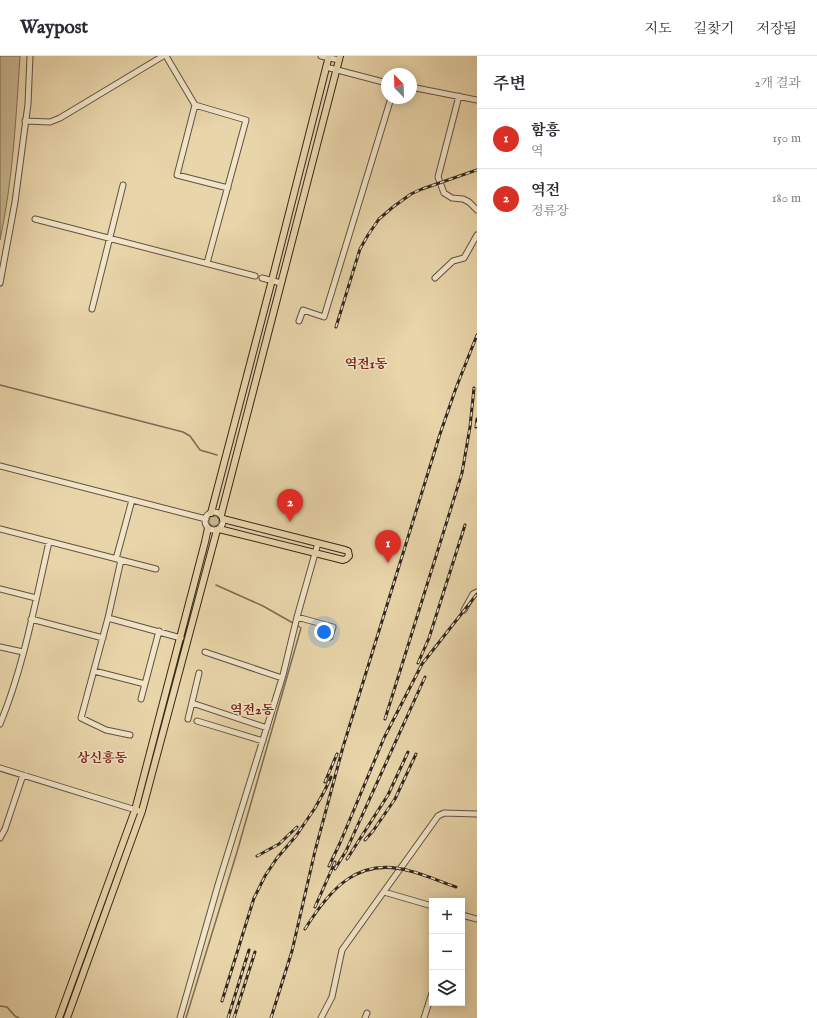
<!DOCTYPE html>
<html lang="ko">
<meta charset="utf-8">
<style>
:root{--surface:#fff;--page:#f7f7f7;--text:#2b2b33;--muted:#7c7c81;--line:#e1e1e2;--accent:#d93025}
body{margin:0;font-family:"IM FELL English","Noto Serif KR",serif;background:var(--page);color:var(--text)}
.controls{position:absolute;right:12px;bottom:12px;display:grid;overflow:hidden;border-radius:0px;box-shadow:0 2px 10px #0003}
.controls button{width:36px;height:36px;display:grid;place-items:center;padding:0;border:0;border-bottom:1px solid var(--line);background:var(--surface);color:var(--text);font:20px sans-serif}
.compass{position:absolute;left:381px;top:12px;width:36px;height:36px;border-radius:50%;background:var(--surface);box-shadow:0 2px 10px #0003;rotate:337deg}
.you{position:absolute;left:324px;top:576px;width:14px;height:14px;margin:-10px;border:3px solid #fff;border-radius:50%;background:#1a73e8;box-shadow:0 0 0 6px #1a73e833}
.badge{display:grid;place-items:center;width:26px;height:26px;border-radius:50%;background:var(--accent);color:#fff;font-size:13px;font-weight:700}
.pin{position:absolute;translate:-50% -33px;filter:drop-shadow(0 1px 2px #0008)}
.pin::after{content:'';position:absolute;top:21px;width:14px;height:12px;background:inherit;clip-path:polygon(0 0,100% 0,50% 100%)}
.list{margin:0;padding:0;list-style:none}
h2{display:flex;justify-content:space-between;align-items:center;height:52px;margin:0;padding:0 16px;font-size:17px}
h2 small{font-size:13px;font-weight:400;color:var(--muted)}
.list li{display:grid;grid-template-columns:26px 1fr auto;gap:12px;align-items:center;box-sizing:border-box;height:60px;padding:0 16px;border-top:1px solid var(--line)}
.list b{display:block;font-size:15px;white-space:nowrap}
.list p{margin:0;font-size:13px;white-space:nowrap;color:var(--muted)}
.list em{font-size:13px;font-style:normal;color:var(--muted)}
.icon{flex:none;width:22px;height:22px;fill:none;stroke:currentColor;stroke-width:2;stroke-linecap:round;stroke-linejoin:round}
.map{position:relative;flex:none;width:477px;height:962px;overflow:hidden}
header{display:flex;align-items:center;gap:24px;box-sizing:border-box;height:56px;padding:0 20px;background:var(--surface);border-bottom:1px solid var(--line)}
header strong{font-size:19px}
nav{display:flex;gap:22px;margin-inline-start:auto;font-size:14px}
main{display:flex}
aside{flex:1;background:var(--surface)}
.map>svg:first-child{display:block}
.green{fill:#cab892;stroke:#7e7058}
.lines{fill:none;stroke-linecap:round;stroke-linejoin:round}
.stream{stroke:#7b6c55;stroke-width:1.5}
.minor-casing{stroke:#605341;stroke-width:7}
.major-casing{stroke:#32281e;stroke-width:8}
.minor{stroke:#f1e4c8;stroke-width:5}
.major{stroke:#e9d5aa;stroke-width:6}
.rail-casing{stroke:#32281e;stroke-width:3}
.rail{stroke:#f1e4c8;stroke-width:1.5;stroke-dasharray:4.5;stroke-linecap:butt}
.labels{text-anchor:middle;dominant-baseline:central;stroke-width:3;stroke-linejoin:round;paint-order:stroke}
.neighbourhood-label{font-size:13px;font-weight:bold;fill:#7a1f14;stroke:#f1e4c8}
</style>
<header>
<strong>Waypost</strong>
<nav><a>지도</a><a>길찾기</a><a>저장됨</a></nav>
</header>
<main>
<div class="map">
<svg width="477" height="962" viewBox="0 0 477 962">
<rect width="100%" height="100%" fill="#e9d5aa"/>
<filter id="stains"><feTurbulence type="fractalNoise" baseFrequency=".005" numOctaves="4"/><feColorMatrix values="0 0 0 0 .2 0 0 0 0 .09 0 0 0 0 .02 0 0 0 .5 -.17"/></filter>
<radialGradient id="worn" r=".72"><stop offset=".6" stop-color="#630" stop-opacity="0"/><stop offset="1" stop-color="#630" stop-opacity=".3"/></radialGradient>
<!-- green -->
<path class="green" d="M 0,0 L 20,0 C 16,62 13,123 0,184 Z
M209 465a5 5 0 1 1 10 0a5 5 0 1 1-10 0Z"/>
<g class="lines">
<!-- stream -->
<path class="stream" d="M 0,329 L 183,376 L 190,380 L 200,394 L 217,399
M 216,529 L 263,550 L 293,567
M 0,950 L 7,951 L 15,960 L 19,962
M 186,962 L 237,796 L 301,572 L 298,570"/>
<!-- minor casing -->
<g class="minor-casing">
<path id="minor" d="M 166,0 L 195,49 L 246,64 L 207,207
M 321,0 L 339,4
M 326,11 L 387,27
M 411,31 L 477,44
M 459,40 L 438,121 L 444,137 L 452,142 L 463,143 L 469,146 L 477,154
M 195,49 L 177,119 L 228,132
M 25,65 L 50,66 L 60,62 L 163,0
M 35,163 L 255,220
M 262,222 L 281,227
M 435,222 L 453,205 L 464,202 L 477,179
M 0,227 L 15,146 L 28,48 L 30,0
M 92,253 L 123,129
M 299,265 L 303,254 L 324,261 L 391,42
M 0,410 L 206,463
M205 465a9 9 0 1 1 18 0a9 9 0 1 1-18 0Z
M 0,473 L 156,513
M 116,503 L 132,444
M 121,504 L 108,562 L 81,662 L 106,674 L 130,679
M 0,533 L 36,542
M 464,554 L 473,538 L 477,536
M 297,561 L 333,571 L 330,581
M 108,562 L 181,582
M 31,563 L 103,582
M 0,591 L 23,596
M 205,596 L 282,622
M 94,615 L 145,628
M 141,643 L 159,575
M 192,647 L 267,672
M 188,663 L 199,617
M 197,665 L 263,685
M 0,668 C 24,610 35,547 49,486
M 0,712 L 139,755
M 0,782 L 5,773 L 23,719
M 384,836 L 432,850
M 462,859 L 477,863
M 180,962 L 218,829 L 283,619 L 297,561 L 318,487
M 321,962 L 332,941 L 342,894 L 438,760 L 444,757 L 477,758
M 365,962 L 367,957
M 424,962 L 432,937"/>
</g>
<!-- major casing -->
<g class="major-casing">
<path id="major" d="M 211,457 L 272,224 L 329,0
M 221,459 L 340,0
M 219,473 L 343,504 L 346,503 L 349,500 L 348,495 L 345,494 L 223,463
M 59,962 L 135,754 L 205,486 L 208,472
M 67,962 L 142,755 L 217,474"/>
</g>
<!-- minor -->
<use href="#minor" class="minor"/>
<!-- major -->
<use href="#major" class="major"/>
<!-- rail casing -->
<g class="rail-casing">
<path id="rail" d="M 336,271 L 360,193 L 368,179 L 379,163 L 393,151 L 411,138 L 422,133 L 477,114
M 476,371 L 477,363
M 418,607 L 429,582 L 465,469
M 385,663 L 462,417 L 470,371 L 474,332
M 325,726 L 337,698
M 365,784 L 373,775 L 395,743 L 416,698
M 257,800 L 279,788 L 297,771
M 347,803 L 388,739 L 408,696
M 329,810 L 340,787 L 384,682 L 422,608 L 477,538
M 335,813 L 346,795 L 425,621
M 315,851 L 335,806
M 305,873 C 330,833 358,800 410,815 C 426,819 441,826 456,831
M 222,945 L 254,842 L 265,820 L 277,802 L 296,780 L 315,752 L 325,734 L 331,721
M 228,962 L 249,894
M 234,962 L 255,896
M 271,962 L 292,895 L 315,795 L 343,691 L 440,378 L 456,332 L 477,279"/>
</g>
<!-- rail -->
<use href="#rail" class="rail"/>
</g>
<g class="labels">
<!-- neighbourhood labels -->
<g class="neighbourhood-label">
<text x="366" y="308">역전1동</text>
<text x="252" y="654">역전2동</text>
<text x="102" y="702">상신흥동</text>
</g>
</g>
<rect width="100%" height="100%" filter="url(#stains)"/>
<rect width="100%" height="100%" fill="url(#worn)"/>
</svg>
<div class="controls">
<button>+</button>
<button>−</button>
<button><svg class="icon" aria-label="layers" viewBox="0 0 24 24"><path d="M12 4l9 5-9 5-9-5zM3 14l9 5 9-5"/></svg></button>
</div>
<svg class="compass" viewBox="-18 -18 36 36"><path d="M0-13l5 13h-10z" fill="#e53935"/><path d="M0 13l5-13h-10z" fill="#7c7c81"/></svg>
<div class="you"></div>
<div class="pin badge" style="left:388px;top:507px">1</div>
<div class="pin badge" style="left:290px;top:466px">2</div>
</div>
<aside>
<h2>주변<small>2개 결과</small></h2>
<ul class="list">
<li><span class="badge">1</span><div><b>함흥</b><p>역</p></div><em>150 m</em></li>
<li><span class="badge">2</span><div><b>역전</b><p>정류장</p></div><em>180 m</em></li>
</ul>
</aside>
</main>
